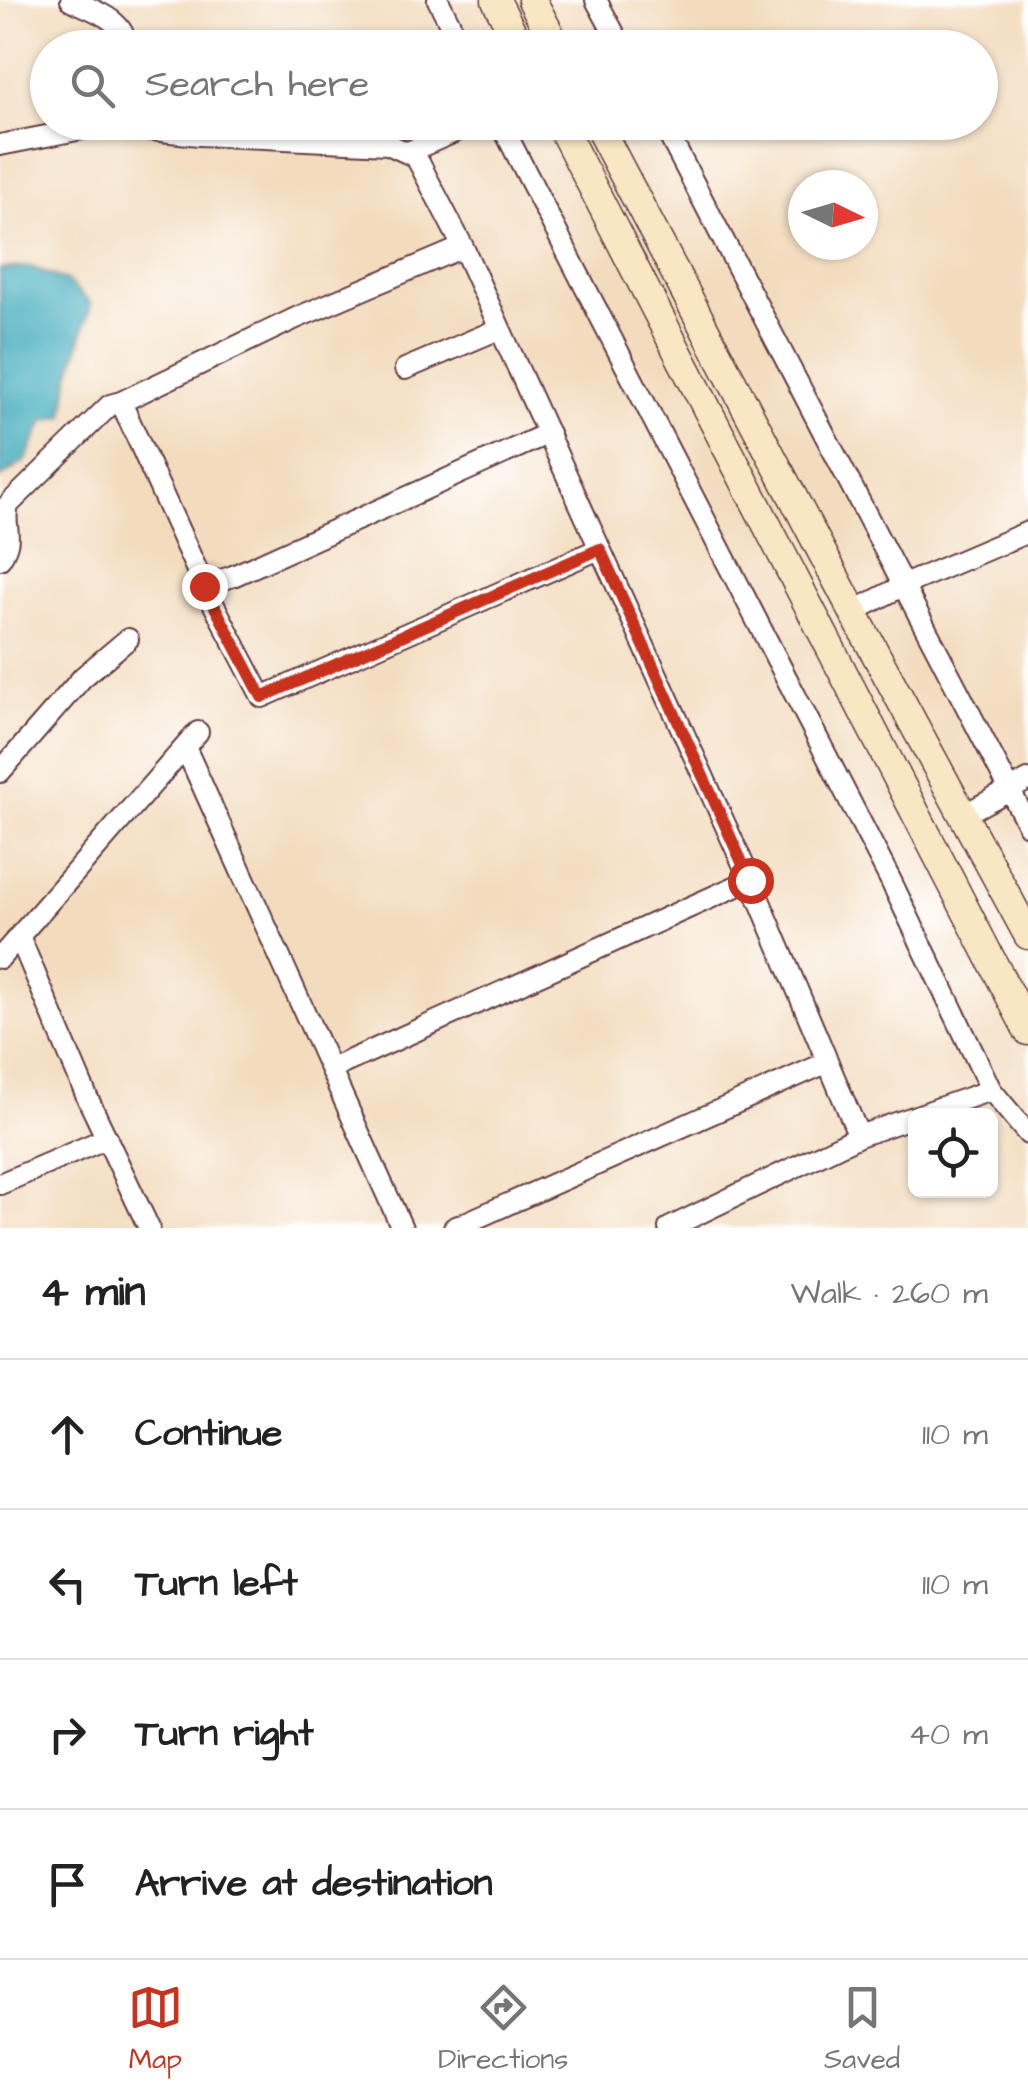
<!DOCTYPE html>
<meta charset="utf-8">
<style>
:root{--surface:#fff;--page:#f6f6f6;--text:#222;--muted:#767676;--line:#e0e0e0;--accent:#c8321e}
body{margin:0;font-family:"Architects Daughter",sans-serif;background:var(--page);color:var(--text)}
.controls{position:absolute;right:30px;bottom:30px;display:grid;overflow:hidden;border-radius:15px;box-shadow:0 2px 8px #0004}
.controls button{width:90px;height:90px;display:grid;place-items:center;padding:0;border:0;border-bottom:2px solid var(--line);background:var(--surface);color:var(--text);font:50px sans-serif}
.compass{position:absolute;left:788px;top:170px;width:90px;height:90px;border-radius:50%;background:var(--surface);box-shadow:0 2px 8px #0004;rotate:95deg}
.stop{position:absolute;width:30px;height:30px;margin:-22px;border:8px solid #c8321e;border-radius:50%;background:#fff}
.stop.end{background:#c8321e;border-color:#fff;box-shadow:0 2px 10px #0008}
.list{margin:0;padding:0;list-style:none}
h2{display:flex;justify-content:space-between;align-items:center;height:130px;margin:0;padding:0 40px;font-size:42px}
h2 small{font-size:32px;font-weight:400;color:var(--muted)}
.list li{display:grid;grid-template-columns:65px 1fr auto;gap:30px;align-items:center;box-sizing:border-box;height:150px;padding:0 40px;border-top:2px solid var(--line)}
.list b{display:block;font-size:38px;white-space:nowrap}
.list em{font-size:32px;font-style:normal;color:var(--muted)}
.icon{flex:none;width:55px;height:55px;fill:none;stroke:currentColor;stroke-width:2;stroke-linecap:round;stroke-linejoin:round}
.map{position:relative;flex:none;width:1028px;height:1228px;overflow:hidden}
.search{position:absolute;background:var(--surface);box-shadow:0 2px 8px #0004;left:30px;right:30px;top:30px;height:110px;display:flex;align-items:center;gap:25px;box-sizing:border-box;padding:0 35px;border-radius:55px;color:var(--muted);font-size:38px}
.sheet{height:730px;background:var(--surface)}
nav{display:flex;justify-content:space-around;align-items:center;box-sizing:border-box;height:140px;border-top:2px solid var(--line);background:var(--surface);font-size:28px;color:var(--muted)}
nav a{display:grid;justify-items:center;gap:5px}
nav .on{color:var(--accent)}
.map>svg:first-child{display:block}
.water{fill:#3ba9ba;stroke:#426472;stroke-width:2.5}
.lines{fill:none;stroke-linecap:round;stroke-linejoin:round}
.street-casing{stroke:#633b41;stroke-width:24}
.secondary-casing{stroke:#633b41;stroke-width:31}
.street{stroke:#fff;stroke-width:20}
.secondary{stroke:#f9e7c3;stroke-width:28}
.route{stroke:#c8321e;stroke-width:12}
</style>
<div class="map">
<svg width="1028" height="1228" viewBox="0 0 1028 1228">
<rect width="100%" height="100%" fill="#fff"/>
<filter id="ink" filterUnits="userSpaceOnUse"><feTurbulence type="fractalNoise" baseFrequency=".01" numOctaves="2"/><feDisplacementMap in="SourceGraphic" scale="20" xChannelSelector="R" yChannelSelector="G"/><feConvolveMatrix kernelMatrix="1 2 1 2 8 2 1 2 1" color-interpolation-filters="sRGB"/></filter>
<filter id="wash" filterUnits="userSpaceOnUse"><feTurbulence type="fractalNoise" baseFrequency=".0048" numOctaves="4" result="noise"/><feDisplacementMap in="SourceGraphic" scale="40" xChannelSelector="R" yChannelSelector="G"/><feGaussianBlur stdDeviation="2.25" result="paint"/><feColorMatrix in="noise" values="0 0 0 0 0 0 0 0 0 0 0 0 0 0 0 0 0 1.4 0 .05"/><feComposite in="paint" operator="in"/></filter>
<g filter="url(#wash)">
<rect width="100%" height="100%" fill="#f3dcbe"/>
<!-- water -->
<path class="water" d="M 31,267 L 67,281 L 91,304 L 69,379 L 64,416 L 44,421 L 26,460 L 0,478 L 0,269 Z"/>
</g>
<g filter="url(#ink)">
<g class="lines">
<!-- street casing -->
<g class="street-casing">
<path id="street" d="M 71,0 C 92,10 128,20 125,48
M 438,0 L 462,48
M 596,0 L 622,48
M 500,122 L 891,881 L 991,1090 L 1028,1134
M 662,122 L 1028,825
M 0,145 L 103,125 L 199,135 L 388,144 L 416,157 L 463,247 L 758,897 L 859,1136
M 408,152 L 478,122
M 463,247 L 296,318 L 121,402 L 204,586 L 233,576 L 549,433
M 405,369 L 499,329
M 0,559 C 16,535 2,528 8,505 L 110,405 L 121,402
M 204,586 L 262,697 L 599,549
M 853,612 L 904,585 L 1028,532
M 185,747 L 402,1228
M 0,772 L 83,677 L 128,639
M 963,815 L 1028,780
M 19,936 L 87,1097 L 149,1228
M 0,958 L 198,732
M 331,1069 L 750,880
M 0,1184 L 107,1138
M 454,1228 L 828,1062
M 669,1228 L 859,1136 L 991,1090"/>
</g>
<!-- secondary casing -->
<g class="secondary-casing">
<path id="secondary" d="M 496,0 L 520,48
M 532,0 L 557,48
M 559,122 L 1028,1031
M 596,122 L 867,638 L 1028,935"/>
</g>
<!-- street -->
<use href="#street" class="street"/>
<!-- secondary -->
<use href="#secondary" class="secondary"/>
</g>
</g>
<g class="lines" filter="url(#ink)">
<!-- route -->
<path class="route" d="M 204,586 L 262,697 L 600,549 L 750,880"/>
</g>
</svg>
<div class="controls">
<button><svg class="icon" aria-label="locate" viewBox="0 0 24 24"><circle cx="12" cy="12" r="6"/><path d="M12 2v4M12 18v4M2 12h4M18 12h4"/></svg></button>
</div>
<svg class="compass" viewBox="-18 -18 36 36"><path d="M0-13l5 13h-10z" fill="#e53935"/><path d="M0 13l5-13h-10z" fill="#767676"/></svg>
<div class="stop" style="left:750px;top:880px"></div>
<div class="stop end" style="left:204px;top:586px"></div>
<div class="search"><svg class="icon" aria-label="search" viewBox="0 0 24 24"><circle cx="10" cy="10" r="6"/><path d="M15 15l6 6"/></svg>Search here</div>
</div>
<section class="sheet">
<h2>4 min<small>Walk · 260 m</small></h2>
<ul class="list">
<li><svg class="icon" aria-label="ahead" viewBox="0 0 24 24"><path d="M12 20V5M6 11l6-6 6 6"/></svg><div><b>Continue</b></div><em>110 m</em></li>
<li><svg class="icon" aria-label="left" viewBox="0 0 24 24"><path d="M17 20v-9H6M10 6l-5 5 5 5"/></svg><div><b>Turn left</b></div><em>110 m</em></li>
<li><svg class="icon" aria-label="right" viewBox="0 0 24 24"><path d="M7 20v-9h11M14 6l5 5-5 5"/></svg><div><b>Turn right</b></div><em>40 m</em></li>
<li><svg class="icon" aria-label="arrive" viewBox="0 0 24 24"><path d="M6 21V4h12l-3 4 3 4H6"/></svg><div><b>Arrive at destination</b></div></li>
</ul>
</section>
<nav>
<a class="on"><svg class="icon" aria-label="map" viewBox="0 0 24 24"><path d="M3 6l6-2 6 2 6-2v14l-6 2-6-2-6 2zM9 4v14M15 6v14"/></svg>Map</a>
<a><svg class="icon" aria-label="directions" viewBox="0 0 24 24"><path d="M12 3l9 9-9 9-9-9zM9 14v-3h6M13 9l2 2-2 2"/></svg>Directions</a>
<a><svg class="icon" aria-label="saved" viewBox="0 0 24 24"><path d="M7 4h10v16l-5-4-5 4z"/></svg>Saved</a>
</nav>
